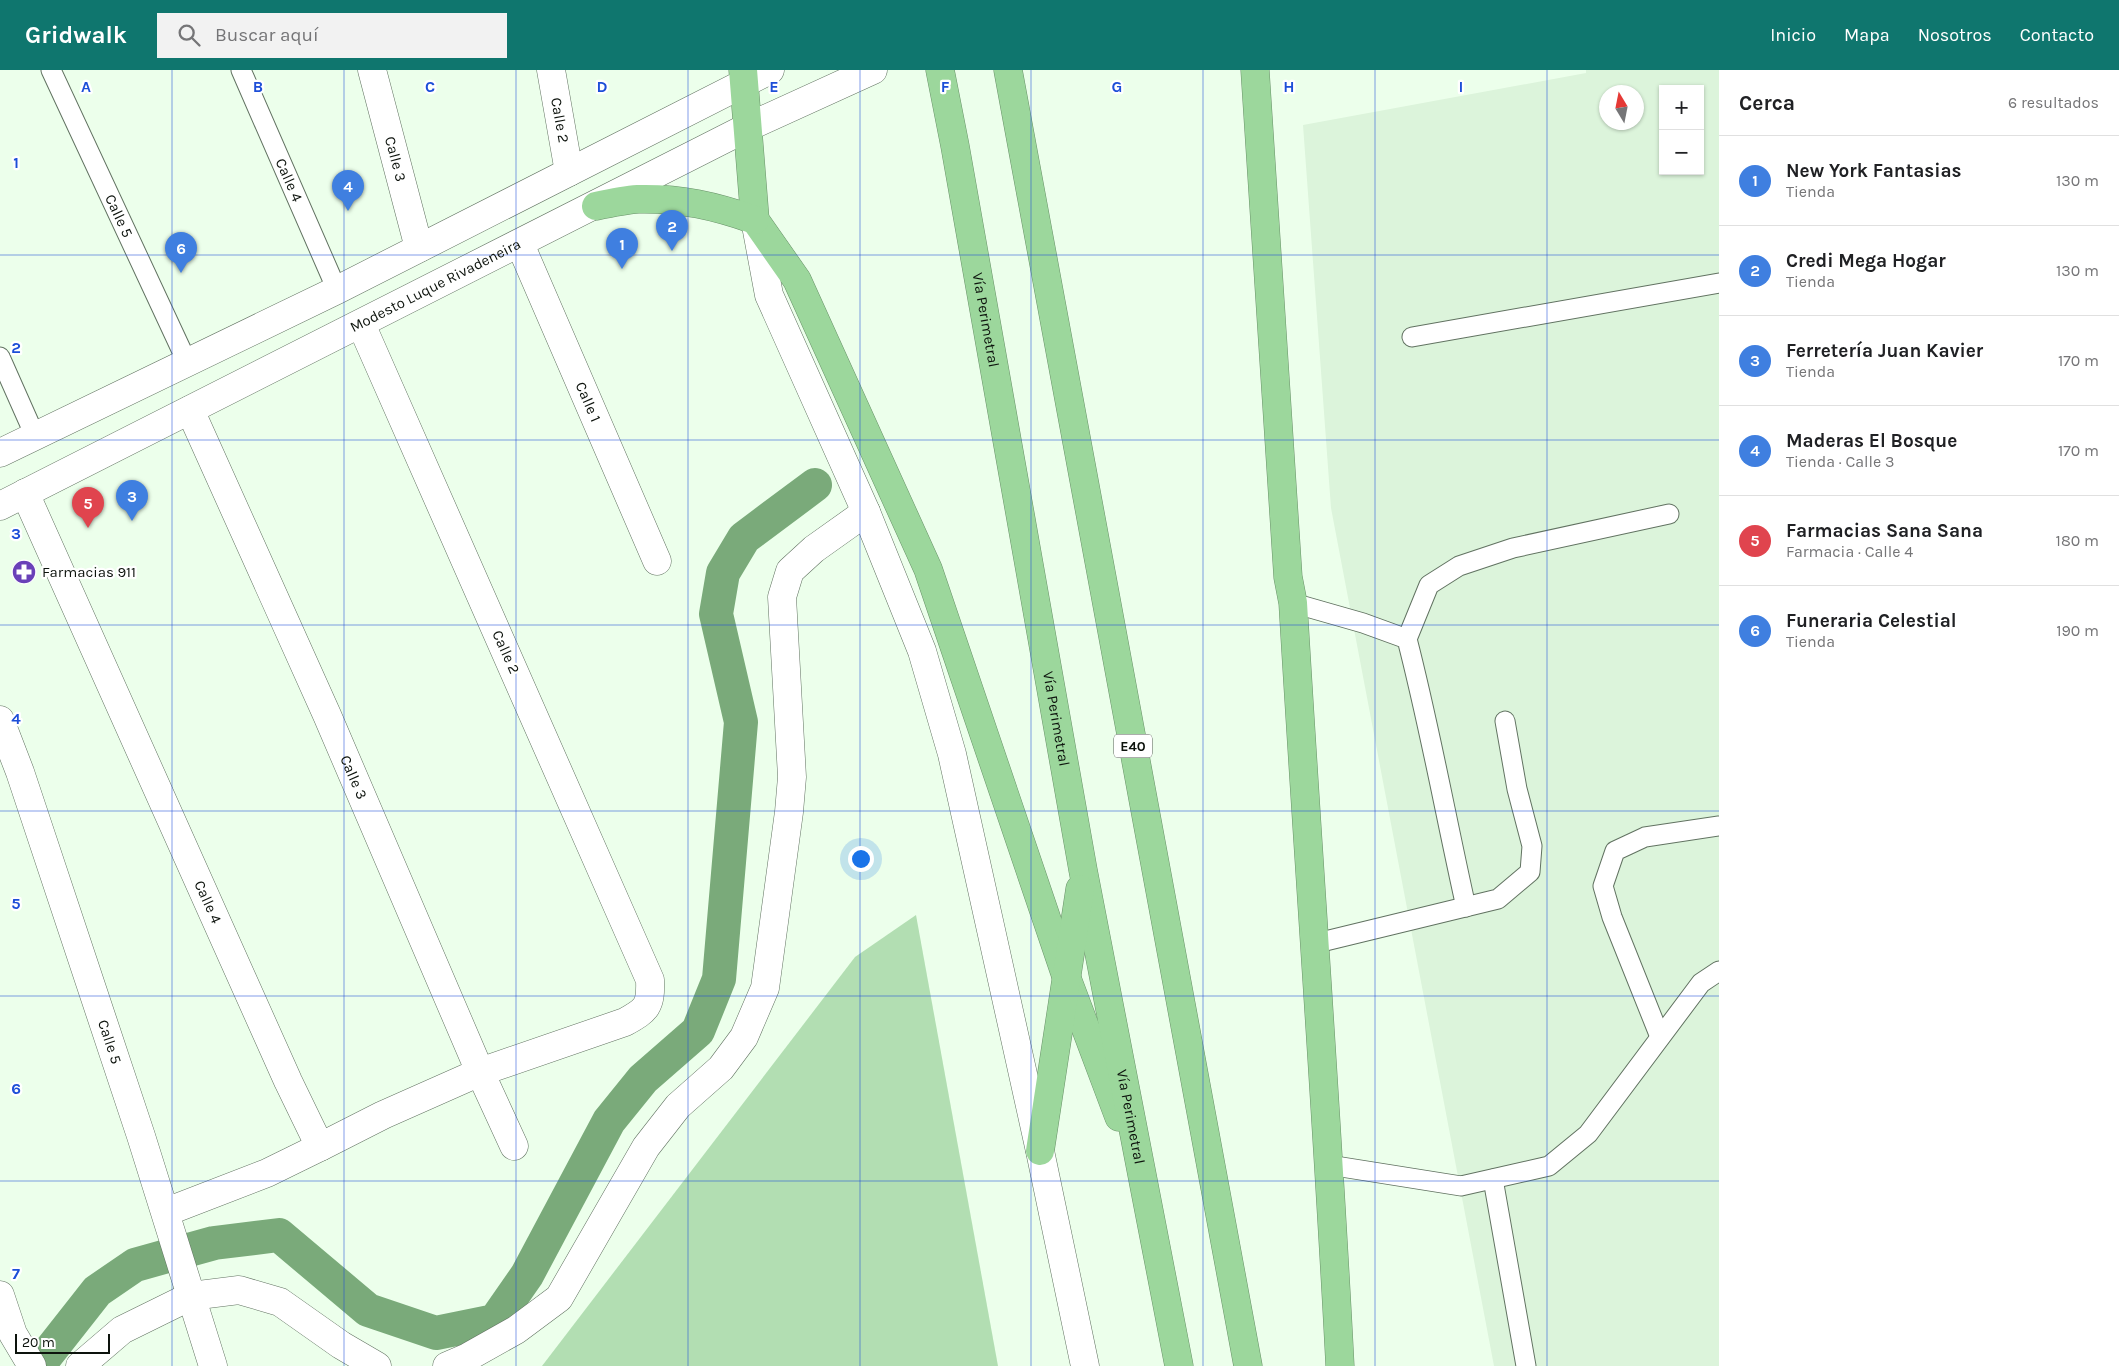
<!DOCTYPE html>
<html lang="es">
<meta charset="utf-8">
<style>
:root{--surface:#fff;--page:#f2f2f2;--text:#202124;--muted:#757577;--line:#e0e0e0;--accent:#0f766e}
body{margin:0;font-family:Karla,sans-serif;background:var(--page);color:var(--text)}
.controls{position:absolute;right:15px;top:15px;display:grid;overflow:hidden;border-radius:0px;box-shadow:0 1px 4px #0004}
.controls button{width:45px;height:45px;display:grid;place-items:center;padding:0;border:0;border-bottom:1px solid var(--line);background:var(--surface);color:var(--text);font:25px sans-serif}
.compass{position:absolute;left:1599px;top:15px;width:45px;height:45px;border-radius:50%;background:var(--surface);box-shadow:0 1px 4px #0004;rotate:350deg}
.scale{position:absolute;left:15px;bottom:12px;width:95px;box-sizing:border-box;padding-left:5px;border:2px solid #0d130d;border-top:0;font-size:14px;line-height:18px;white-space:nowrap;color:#0d130d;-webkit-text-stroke:4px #fff;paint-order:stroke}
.you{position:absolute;left:860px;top:788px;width:18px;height:18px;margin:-12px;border:4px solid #fff;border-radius:50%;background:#1a73e8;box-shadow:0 0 0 8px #1a73e833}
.badge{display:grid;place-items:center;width:32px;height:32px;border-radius:50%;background:var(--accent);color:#fff;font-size:16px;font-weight:700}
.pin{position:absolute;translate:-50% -41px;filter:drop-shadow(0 1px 2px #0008)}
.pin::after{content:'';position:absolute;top:26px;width:18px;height:15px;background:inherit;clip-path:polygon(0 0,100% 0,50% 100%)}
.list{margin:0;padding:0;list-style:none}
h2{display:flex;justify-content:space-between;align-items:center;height:65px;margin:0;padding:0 20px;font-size:21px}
h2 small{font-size:16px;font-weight:400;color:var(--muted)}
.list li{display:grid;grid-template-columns:32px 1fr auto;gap:15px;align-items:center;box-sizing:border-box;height:90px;padding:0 20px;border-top:1px solid var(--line)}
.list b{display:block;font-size:19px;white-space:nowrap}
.list p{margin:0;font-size:16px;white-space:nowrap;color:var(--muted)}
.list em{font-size:16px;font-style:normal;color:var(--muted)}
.icon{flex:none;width:28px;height:28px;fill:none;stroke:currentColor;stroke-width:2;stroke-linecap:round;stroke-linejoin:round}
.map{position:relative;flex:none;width:1719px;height:1296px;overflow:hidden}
header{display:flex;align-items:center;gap:30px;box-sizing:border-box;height:70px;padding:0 25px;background:var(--accent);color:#fff}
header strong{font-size:24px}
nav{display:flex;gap:28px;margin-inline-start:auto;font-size:18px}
.search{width:350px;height:45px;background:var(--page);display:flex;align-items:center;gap:12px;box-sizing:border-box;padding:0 18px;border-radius:0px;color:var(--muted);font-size:19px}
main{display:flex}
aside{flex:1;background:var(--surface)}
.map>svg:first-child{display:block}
.built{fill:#dcf4db;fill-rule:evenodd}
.green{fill:#b2deb2}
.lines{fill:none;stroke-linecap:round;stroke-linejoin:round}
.canal{stroke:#7aaa7a;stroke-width:34}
.lane-casing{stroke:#617261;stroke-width:21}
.street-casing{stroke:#617261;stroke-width:29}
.secondary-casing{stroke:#617261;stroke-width:29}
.highway-casing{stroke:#6a926a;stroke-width:29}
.lane{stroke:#fff;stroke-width:19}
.street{stroke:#fff;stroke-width:28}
.secondary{stroke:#fff;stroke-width:28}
.highway{stroke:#9cd79c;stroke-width:28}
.grid{fill:none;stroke:#1d4ed8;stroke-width:1;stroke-opacity:0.55}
.labels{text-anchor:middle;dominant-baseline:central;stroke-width:4.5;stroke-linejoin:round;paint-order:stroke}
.shield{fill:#fff;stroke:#565a56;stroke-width:1}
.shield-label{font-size:14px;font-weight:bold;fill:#0d130d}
.street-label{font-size:15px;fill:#0d130d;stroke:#fff}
.poi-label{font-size:15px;fill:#0d130d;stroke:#fff;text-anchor:start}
.grid-label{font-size:16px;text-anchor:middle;font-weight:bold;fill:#1d4ed8;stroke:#fff;stroke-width:4.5;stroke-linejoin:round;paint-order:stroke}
</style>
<header>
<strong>Gridwalk</strong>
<div class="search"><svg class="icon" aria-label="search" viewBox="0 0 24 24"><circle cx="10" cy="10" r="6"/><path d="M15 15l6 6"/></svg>Buscar aquí</div>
<nav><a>Inicio</a><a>Mapa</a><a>Nosotros</a><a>Contacto</a></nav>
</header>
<main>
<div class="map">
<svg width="1719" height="1296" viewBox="0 0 1719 1296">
<rect width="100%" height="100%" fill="#ecffeb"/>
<!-- built -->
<path class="built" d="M 1586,0 L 1719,0 L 1719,1296 L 1494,1296 L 1331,438 L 1303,55 L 1586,3 ZM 1663,19 L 1700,19 L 1700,101 L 1663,101 ZM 1606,22 L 1636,22 L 1636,52 L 1606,52 Z"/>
<!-- green -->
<path class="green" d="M 916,845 L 998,1296 L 542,1296 L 855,887 Z"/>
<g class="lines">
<!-- canal -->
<path class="canal" d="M 38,1296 L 97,1221 L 135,1195 L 214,1173 L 279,1165 L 368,1240 L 436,1263 L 495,1251 L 527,1205 L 609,1051 L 643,1009 L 698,961 L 719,909 L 741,652 L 716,544 L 723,503 L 744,468 L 815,415"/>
<!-- lane casing -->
<g class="lane-casing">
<g id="lane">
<path id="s1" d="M 51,0 L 187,292"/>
<path id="s2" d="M 241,0 L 337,220"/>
<path d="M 1412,267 L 1719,213"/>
<path d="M 0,287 L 35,366"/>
<path d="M 1293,533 L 1363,553 L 1407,569 C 1430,658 1446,748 1466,837"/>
<path d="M 1407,569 L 1429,515 L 1459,496 L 1513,478 L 1669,444"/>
<path d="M 1313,874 L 1498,829 L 1530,802 L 1532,776 L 1517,719 L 1505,651"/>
<path d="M 1660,967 L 1612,847 L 1603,816 L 1615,781 L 1645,767 L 1719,756"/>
<path d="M 1329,1095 L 1461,1116 L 1549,1096 L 1588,1064 L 1701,913 L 1719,901"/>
<path d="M 1493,1109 L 1526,1296"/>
</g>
</g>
<!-- street casing -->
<g class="street-casing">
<g id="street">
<path id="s3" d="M 372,0 L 419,178"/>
<path id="s4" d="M 551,0 L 569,102"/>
<path id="s5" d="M 520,174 L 657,491"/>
<path id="s6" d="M 190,340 L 327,645 L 480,1002 L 514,1076"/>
<path id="s7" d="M 25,423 L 288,1011 L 320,1077 L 383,1045 L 480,1002 L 625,952 C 647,940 651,936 650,910 L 361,254"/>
<path id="s8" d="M 0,650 L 20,702 L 141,1066 L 213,1296"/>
<path d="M 166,1142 L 267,1103 L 320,1077"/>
<path d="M 0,1225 L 13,1264 L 32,1296"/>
<path d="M 80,1296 L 122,1260 L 191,1226 L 239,1220 L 280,1232 L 341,1275 L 377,1296"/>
<path d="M 447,1296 L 468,1287 L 516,1260 L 559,1228 L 646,1077 L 678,1036 L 721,998 L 744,967 L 765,918 L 789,742 L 792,707 L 782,527 L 790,501 L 814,479 L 866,442"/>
</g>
</g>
<!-- secondary casing -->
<g class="secondary-casing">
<g id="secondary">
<path d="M 755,150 L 769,225 L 866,442 L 922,581 L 952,684 L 1040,1081 L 1085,1296"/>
<path d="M 0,383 L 337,220 L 770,0"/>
<path id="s9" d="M 0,436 L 748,57 L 873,0"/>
</g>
</g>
<!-- highway casing -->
<g class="highway-casing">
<g id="highway">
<path d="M 743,0 L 755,150 L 797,210 L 928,499 L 1066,906 L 1119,1047"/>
<path id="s10" d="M 940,0 L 955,76 L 1083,800 L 1179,1296"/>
<path d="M 1008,0 L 1248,1296"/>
<path d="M 1255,0 L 1288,507 L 1293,533 C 1308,788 1327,1042 1340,1296"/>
<path d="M 596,136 C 610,133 624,130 638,129 C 681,128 715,136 755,150"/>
<path d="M 1040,1081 L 1080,819"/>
</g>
</g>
<!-- lane -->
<use href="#lane" class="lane"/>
<!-- street -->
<use href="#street" class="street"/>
<!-- secondary -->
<use href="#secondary" class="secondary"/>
<!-- highway -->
<use href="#highway" class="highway"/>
</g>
<!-- grid -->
<path class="grid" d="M 172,0 L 172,1296M 344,0 L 344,1296M 516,0 L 516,1296M 688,0 L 688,1296M 860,0 L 860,1296M 1031,0 L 1031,1296M 1203,0 L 1203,1296M 1375,0 L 1375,1296M 1547,0 L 1547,1296M 0,185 L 1719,185M 0,370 L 1719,370M 0,555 L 1719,555M 0,741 L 1719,741M 0,926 L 1719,926M 0,1111 L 1719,1111"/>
<!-- icons -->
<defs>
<g id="pharmacy-disc" transform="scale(1.25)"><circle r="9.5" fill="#6940b8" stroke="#fff"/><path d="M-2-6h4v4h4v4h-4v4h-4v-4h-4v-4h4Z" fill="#fff"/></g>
</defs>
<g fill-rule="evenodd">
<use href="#pharmacy-disc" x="24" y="502"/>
</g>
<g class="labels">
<!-- shield labels -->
<rect class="shield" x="1114" y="664.5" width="38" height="23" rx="4"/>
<g class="shield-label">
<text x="1133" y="676">E40</text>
</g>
<!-- street labels -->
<g class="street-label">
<text stroke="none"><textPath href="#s4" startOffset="51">Calle 2</textPath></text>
<text stroke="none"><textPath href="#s3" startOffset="92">Calle 3</textPath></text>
<text stroke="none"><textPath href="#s2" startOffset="120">Calle 4</textPath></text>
<text stroke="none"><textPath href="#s1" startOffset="161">Calle 5</textPath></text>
<text stroke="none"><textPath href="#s9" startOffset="488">Modesto Luque Rivadeneira</textPath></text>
<text stroke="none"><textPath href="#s10" startOffset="254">Vía Perimetral</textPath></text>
<text stroke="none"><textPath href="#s5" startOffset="172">Calle 1</textPath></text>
<text transform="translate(506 582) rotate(66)">Calle 2</text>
<text stroke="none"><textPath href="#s10" startOffset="659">Vía Perimetral</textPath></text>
<text stroke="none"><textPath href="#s6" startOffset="402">Calle 3</textPath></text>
<text stroke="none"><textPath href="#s7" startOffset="448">Calle 4</textPath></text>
<text stroke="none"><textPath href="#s8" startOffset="340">Calle 5</textPath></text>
<text stroke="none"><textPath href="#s10" startOffset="1064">Vía Perimetral</textPath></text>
</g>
<!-- poi labels -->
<g class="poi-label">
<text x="42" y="502">Farmacias 911</text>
</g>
</g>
<g class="grid-label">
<text x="86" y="22">A</text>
<text x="258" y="22">B</text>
<text x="430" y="22">C</text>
<text x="602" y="22">D</text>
<text x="774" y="22">E</text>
<text x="945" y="22">F</text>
<text x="1117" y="22">G</text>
<text x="1289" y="22">H</text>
<text x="1461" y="22">I</text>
<text x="16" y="98">1</text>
<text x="16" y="283">2</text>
<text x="16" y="469">3</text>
<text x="16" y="654">4</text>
<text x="16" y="839">5</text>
<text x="16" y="1024">6</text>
<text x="16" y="1209">7</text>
</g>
</svg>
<div class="controls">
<button>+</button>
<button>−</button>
</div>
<svg class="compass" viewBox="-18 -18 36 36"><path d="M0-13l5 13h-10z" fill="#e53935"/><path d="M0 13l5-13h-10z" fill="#757577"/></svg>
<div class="scale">20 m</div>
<div class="you"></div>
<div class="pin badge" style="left:622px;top:199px;background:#3f7fe0">1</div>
<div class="pin badge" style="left:672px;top:181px;background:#3f7fe0">2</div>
<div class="pin badge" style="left:132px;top:451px;background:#3f7fe0">3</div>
<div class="pin badge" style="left:348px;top:141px;background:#3f7fe0">4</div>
<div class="pin badge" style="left:88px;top:458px;background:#e0444e">5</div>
<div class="pin badge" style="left:181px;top:203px;background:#3f7fe0">6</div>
</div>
<aside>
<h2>Cerca<small>6 resultados</small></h2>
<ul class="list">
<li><span class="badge" style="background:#3f7fe0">1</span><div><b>New York Fantasias</b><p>Tienda</p></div><em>130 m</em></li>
<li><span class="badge" style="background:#3f7fe0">2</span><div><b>Credi Mega Hogar</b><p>Tienda</p></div><em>130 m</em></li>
<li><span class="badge" style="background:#3f7fe0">3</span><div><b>Ferretería Juan Kavier</b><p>Tienda</p></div><em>170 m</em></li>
<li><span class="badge" style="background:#3f7fe0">4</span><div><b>Maderas El Bosque</b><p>Tienda · Calle 3</p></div><em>170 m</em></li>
<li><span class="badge" style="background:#e0444e">5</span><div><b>Farmacias Sana Sana</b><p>Farmacia · Calle 4</p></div><em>180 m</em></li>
<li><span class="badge" style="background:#3f7fe0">6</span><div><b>Funeraria Celestial</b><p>Tienda</p></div><em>190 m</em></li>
</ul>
</aside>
</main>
